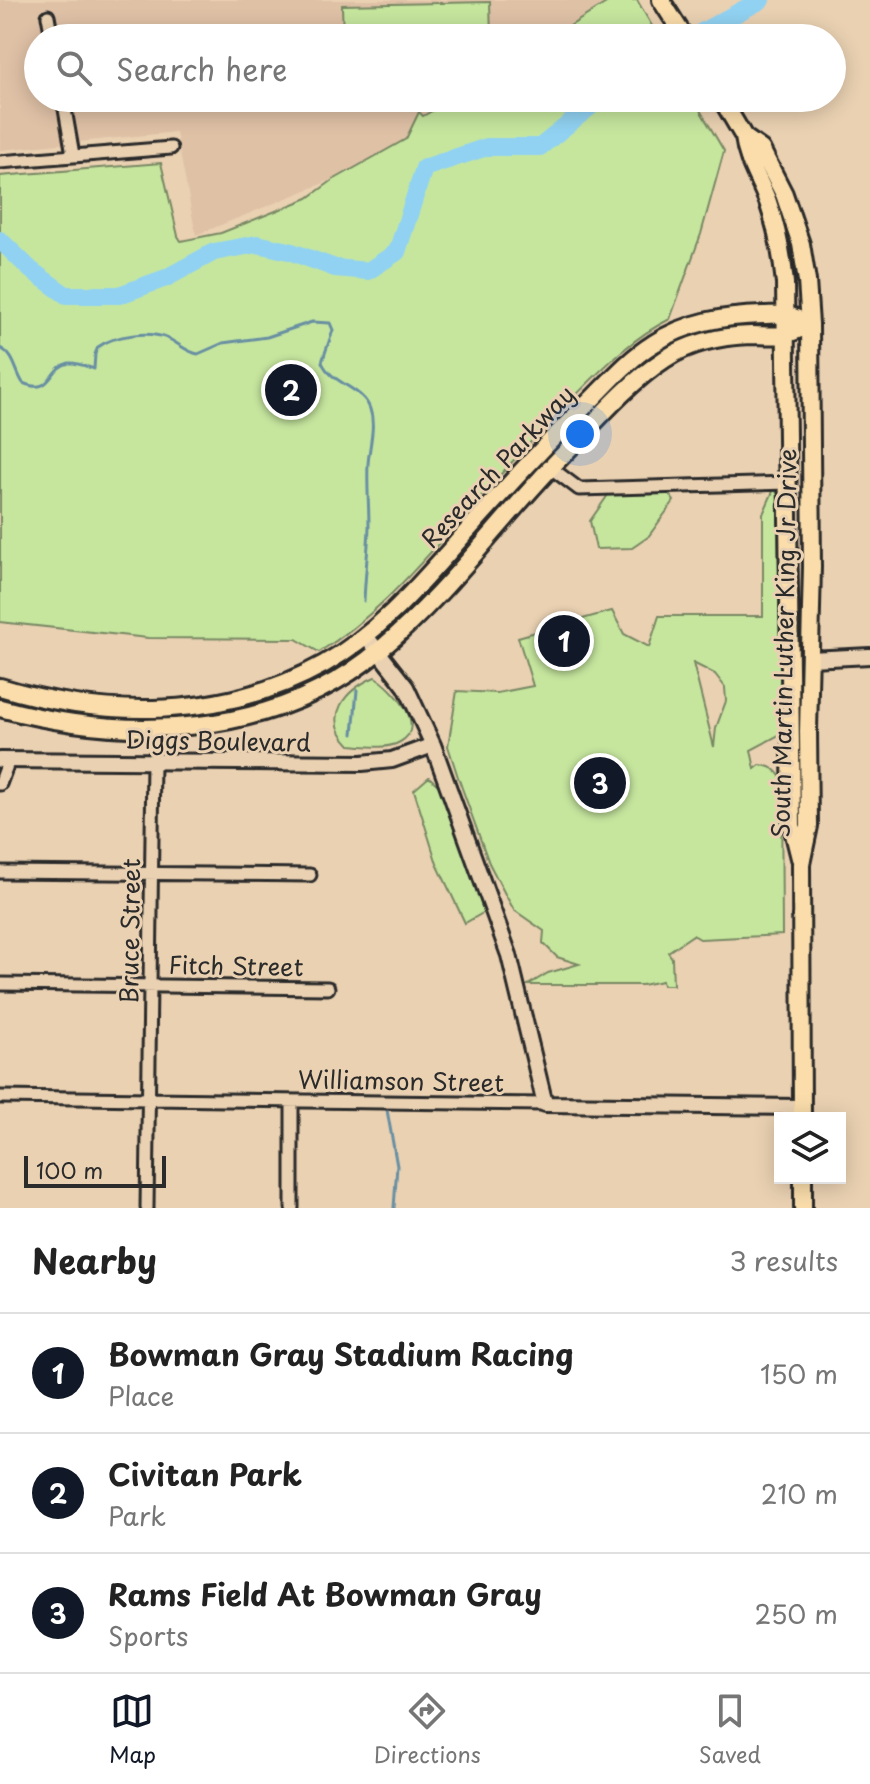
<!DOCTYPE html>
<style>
:root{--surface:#fff;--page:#f2f2f2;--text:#222;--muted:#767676;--line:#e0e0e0;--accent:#111827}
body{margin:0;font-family:"Playpen Sans",sans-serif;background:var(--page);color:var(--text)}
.controls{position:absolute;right:24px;bottom:24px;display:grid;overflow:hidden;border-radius:0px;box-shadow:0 4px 20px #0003}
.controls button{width:72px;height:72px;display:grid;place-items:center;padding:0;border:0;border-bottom:2px solid var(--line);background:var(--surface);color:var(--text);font:40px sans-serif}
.scale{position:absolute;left:24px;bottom:20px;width:142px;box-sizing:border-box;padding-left:8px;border:4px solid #2b2b2b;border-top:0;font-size:22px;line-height:28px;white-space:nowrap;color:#2b2b2b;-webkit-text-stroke:6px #ead1b2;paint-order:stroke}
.you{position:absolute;left:580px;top:434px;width:28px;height:28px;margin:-20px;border:6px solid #fff;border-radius:50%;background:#1a73e8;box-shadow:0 0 0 12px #1a73e833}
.badge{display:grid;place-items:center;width:52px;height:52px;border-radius:50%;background:var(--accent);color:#fff;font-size:26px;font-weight:700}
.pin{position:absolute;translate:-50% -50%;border:4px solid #fff;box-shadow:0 2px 8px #0006}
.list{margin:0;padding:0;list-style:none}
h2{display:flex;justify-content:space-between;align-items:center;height:104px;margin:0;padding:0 32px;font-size:34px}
h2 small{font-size:26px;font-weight:400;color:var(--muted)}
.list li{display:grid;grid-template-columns:52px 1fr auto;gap:24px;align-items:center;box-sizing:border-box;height:120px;padding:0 32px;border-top:2px solid var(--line)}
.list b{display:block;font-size:30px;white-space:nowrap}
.list p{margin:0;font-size:26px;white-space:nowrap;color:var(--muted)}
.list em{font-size:26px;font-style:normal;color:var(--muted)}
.icon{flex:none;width:44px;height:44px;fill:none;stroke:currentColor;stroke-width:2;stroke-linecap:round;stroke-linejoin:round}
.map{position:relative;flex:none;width:870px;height:1208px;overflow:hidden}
.search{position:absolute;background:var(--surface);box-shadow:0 4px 20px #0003;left:24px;right:24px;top:24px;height:88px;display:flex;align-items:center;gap:20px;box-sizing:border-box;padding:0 28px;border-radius:44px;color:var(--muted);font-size:30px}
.sheet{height:464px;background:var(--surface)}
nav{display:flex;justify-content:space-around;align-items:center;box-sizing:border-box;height:112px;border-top:2px solid var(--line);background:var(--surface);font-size:22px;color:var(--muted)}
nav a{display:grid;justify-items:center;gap:4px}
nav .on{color:var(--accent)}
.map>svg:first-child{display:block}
.built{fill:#dfc1a6}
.green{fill:#c6e69e;stroke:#788864;stroke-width:2;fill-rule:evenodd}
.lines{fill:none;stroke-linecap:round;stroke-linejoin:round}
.stream{stroke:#688fa2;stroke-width:3}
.river{stroke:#91d2f2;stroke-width:18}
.minor-casing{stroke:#2b2b2b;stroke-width:17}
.tertiary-casing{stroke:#2b2b2b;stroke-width:20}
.primary-casing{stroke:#2b2b2b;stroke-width:22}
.minor{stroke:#ead1b2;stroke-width:11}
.tertiary{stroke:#ead1b2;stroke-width:14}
.primary{stroke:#faddab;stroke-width:16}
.labels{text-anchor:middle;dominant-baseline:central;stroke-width:6;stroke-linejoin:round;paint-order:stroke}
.street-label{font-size:24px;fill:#2b2b2b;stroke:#ead1b2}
</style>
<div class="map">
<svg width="870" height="1208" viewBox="0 0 870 1208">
<rect width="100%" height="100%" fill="#ead1b2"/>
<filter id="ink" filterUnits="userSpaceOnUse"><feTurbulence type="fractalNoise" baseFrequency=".0125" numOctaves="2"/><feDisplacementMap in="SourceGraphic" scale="16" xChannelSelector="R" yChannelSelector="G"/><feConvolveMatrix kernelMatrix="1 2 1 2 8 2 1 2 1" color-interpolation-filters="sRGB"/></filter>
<g filter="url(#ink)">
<!-- built -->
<path class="built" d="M 0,0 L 639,0 L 637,10 L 589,38 L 38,38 L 38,98 L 485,98 L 373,163 L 196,235 L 176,132 L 0,150 Z"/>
<!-- green -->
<path class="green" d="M 611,0 L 637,0 L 659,38 L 551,38 Z
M 490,2 L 491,38 L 343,38 L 342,5 Z
M 455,98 L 693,98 L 724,151 L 701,234 L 670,319 C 633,337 605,366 576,395 C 534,437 495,480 456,524 C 414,571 374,618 319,652 L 296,639 L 148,638 L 0,622 L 0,176 L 161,163 L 178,236 L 181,241 L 221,233 L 308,198 L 333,180 L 406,139 L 419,112 L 423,116 Z
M 774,489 L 778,494 L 781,734 L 751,750 L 755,769 L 760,765 C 770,766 776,769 781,778 L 782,935 L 700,939 L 693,935 L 668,952 L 672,958 L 673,985 L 663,985 L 662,981 L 642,985 L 528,985 L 548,973 L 579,964 L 557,957 L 543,943 L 544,931 L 514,910 L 505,894 L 489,863 L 458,777 L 448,746 L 457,691 L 497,693 L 533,686 L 518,637 L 604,613 L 612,611 L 624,634 L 649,647 L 659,616 L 763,616 L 763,514 ZM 693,663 L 715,674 L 725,687 L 726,701 L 716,728 L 714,747 Z
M 661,493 L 669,494 L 674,501 L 648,537 L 632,548 L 596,549 L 590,521 L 608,495 Z
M 375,677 C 392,687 429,726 400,742 C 386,750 365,746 350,745 C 322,717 345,690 375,677 Z
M 0,692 L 32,701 L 242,702 L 243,705 C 172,737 73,717 0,701 Z
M 429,777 L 439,786 L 488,910 L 465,923 L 437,864 L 414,790 Z"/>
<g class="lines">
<!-- stream -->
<path class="stream" d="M 759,1 L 760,0
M 0,348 C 15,355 15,371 23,383 C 53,396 48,367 69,363 C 77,362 88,367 94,369 L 95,354 L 98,347 C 115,335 149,330 169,339 C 179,344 187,352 198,354 L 223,343 L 267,337 L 312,322 L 330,323 L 333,330 L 322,362 C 331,384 363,387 370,409 C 376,426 369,447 368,464 C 367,485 369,506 369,527 C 368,552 365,577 364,601
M 353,734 L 357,690
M 387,1110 L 397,1166 L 394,1208"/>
<!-- river -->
<path class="river" d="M 691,38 L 761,0
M 0,240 L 31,270 L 66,295 L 119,295 L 166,278 L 214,252 L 257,244 L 289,251 L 335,268 L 368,271 L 397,252 L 424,168 L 487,147 L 540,147 L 601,98"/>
<!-- minor casing -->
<g class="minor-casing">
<path id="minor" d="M 48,16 L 52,38
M 63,98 L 73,155
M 0,162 L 171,148
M 551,468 L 579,489 L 788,483
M 0,784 L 9,760
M 0,872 L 310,875
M 0,984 L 328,988
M 0,1097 L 545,1104
M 147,1208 L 153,762
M 292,1208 L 292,1101"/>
</g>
<!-- tertiary casing -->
<g class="tertiary-casing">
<path id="tertiary" d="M 366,636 L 406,687 L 433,745 L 509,955 L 545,1104 L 802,1107
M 810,659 L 870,656
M 0,760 L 362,763 L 392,760 L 433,745"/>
</g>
<!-- primary casing -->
<g class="primary-casing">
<path id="primary" d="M 661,0 L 685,38
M 721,98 L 744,137 L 761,149 L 784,194 L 801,244 L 807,281 L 810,324 L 812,567 L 808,731 L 809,826 L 801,864 L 802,1118
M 744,137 C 747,162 759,178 768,202 C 777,228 782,255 785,283 L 792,826 L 800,858
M 0,687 C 107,719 224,720 324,664 C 383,631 425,578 469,529 C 508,485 548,442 590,401 C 610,381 629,359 653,344 C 686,322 724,316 763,315 C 770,315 780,314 787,315 C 795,317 803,321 810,324
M 0,708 C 128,742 275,739 381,649 C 447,594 499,521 559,459 C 592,426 625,385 665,359 C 691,342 721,336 751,335 C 763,335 777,337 787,334 C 795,332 803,327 810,324
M 803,1178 L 803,1208"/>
</g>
<!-- minor -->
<use href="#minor" class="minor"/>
<!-- tertiary -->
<use href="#tertiary" class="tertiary"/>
<!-- primary -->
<use href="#primary" class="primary"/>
</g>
</g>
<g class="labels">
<!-- street labels -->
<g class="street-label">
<text transform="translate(497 466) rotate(-47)">Research Parkway</text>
<text transform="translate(783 643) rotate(-89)">South Martin Luther King Jr Drive</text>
<text transform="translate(218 740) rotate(1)">Diggs Boulevard</text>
<text transform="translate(129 931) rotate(-89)">Bruce Street</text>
<text transform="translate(236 965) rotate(1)">Fitch Street</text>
<text transform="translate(401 1080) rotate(1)">Williamson Street</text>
</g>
</g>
</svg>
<div class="controls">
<button><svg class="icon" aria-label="layers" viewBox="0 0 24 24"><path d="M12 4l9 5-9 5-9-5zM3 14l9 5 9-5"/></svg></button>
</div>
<div class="scale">100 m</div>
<div class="you"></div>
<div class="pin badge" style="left:564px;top:641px">1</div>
<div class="pin badge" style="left:291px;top:390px">2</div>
<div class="pin badge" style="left:600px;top:783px">3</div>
<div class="search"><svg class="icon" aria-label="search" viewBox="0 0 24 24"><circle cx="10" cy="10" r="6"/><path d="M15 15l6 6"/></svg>Search here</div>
</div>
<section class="sheet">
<h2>Nearby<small>3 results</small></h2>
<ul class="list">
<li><span class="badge">1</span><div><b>Bowman Gray Stadium Racing</b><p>Place</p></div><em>150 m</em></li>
<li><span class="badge">2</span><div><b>Civitan Park</b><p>Park</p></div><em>210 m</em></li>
<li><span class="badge">3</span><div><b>Rams Field At Bowman Gray</b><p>Sports</p></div><em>250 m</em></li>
</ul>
</section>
<nav>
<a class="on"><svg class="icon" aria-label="map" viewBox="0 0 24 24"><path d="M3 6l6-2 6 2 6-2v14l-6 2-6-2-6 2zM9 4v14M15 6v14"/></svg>Map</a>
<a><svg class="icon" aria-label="directions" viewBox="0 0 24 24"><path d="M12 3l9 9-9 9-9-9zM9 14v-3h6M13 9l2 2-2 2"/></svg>Directions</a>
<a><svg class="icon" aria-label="saved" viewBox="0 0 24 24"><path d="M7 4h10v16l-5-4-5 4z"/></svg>Saved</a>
</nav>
